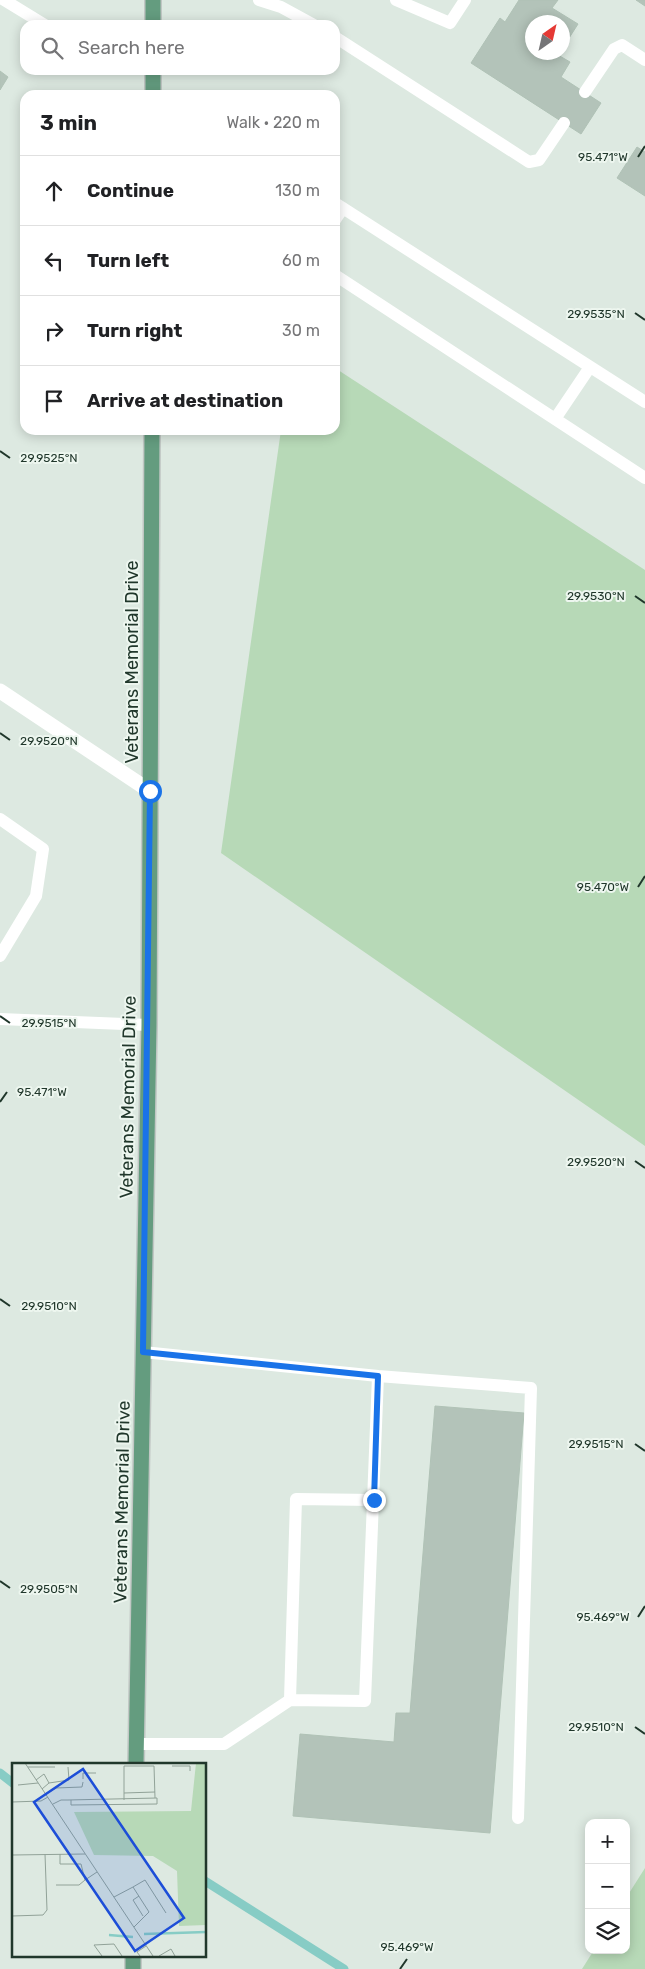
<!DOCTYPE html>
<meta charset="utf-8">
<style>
:root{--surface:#fff;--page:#f6f6f6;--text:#202124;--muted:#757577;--line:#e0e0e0}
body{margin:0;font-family:Rubik,sans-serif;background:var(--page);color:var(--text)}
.controls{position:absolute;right:15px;bottom:15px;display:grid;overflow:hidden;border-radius:10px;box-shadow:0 2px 12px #0003}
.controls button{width:45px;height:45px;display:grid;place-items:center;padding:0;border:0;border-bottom:1px solid var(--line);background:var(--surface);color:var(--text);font:25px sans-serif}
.compass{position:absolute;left:525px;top:15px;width:45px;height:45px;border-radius:50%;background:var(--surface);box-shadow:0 2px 12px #0003;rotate:34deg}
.stop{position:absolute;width:15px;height:15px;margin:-11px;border:4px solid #1a73e8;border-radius:50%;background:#fff}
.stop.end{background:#1a73e8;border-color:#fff;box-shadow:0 1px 5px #0008}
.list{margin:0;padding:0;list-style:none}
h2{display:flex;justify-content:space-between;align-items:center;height:65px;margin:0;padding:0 20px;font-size:21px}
h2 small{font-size:16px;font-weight:400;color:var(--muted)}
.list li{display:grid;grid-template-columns:32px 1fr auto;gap:15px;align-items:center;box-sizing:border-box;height:70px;padding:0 20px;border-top:1px solid var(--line)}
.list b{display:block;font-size:19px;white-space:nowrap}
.list em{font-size:16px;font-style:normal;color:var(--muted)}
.icon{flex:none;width:28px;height:28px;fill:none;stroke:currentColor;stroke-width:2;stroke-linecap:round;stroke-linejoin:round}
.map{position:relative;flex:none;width:645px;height:1969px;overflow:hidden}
.search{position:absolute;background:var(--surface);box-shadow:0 2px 12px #0003;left:20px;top:20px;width:320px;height:55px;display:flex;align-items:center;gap:12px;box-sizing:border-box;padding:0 18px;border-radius:15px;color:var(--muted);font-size:19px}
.panel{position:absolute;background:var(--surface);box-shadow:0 2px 12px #0003;left:20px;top:90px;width:320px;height:345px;border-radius:15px}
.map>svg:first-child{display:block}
.green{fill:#b7d9b7}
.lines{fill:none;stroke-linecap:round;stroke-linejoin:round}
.stream{stroke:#87ccc5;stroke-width:9}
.building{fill:#b3c3b9;stroke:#b0c2b6}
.primary-casing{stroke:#c1c7c4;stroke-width:18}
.lane{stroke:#fff;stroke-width:12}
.street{stroke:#fff;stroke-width:15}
.primary{stroke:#649c7f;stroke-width:15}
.route{stroke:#1a73e8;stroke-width:6}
.ticks{fill:none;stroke:#20372b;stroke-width:2}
.labels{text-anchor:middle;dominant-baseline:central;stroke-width:4;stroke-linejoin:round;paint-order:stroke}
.street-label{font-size:18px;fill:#20372b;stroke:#edf6ef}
.inset-river{fill:none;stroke:#87ccc5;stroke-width:2.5}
.inset-road{fill:none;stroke:#91a298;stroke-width:1}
.view{fill:#1d4ed8;fill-opacity:0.15;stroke:#1d4ed8;stroke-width:2.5}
.inset-edge{fill:none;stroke:#20372b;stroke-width:2.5}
.ticks-label{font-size:12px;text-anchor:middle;fill:#20372b;stroke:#edf6ef;stroke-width:4;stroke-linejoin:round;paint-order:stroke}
</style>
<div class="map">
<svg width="645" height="1969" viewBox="0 0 645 1969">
<rect width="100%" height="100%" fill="#dde9e1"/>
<!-- green -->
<path class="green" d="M 335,368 L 645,570 L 645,1146 L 221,853 L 281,430 L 335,430 Z
M 645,1868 L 645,1969 L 582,1969 L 594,1950 L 626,1950 L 626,1898 Z"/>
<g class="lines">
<!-- stream -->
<path class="stream" d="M 0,1773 L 14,1784
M 205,1881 L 344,1969"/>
</g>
<!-- building -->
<path class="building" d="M 519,0 L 558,0 L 552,8 L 578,24 L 562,49 L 562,22 L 532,22 L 532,52 L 560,52 L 558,55 L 570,62 L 561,77 L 601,103 L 581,134 L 471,63 L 500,18 L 505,22 Z
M 636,0 L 645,0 L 645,6 Z
M 0,71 L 8,77 L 0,90 Z
M 637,147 L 645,152 L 645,196 L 617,178 Z
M 435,1406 L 524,1413 L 490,1833 L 293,1816 L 300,1734 L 394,1742 L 396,1713 L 410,1713 Z"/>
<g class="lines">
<!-- primary casing -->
<g class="primary-casing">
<path id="primary" d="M 153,0 L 153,25
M 153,95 L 153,70
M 136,1764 L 149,1025 L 152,430
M 133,1969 L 133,1955"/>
</g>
<!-- lane -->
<path class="lane" d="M 4,0 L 45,25
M 259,0 L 281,7 L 314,25
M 396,0 L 450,23 L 465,0
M 335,37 L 529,162 L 539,160 L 564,123
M 585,92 L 614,49 L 622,45 L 645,60
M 335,203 L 645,402
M 335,220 L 343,208
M 335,275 L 645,478
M 555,419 L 590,367
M 0,819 L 43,849 L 36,896 L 0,956
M 0,1019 L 149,1025
M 378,1376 L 531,1388 L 518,1818
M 290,1700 L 296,1499 L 374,1500
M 137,1744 L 224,1744 L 290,1700 L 365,1701 L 378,1376 L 143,1352"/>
<!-- street -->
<path class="street" d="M 0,691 L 150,791"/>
<!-- primary -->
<use href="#primary" class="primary"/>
</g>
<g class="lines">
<!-- route -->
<path class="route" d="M 150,791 L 143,1352 L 378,1376 L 374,1500"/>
</g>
<!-- ticks -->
<path class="ticks" d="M 638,157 L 645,146M 635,313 L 645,320M 0,451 L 10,458M 635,596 L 645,603M 0,733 L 10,740M 638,887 L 645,876M 0,1016 L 10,1023M 0,1102 L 7,1092M 635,1161 L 645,1168M 0,1299 L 10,1306M 635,1444 L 645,1451M 0,1581 L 10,1588M 638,1617 L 645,1606M 635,1727 L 645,1734M 400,1969 L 407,1959"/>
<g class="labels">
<!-- street labels -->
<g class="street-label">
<text transform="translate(132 662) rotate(-90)">Veterans Memorial Drive</text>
<text transform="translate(128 1097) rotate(-89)">Veterans Memorial Drive</text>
<text transform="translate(122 1502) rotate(-89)">Veterans Memorial Drive</text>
</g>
</g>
<!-- overview -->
<g transform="translate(12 1763)">
<rect width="194" height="194" fill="#dde9e1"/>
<path d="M 184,0 L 194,0 L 194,162 L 167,163 L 165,108 L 141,93 L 82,92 L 62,49 L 179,48 Z" fill="#b7d9b7"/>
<path class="inset-river" d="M 132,171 L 194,169M 97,172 L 121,174"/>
<path class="inset-road" d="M 13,0 L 141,193M 160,3 L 178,3 L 178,8M 16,4 L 43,4M 71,16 L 71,10 L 84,10M 24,17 L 32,11 L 37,20M 6,22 L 26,20M 30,26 L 37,20 L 57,17 L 56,4M 112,30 L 143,29M 34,31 L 44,25 L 70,24 L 71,19M 112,37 L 112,3 L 142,3 L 143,35M 0,39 L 29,38 L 36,34M 41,41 L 49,37 L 56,37 L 145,35 L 145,41 L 59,42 L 59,37M 48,91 L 48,101 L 69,101 L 73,117 L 85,109M 0,92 L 73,91M 44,122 L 67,122 L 73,117M 121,124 L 133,117 L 154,150M 127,133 L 121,137 L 131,153M 102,134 L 121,124 L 137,149 L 122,164M 0,153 L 31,152 L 35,147 L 33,91M 90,193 L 82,182 L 102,181 L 110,193M 128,193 L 125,189 L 134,183M 147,193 L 159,186 L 163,193"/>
<path class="view" d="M 71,6 L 172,155 L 123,188 L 22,39 Z"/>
<rect width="194" height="194" class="inset-edge"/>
</g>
<g class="ticks-label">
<text x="603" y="161">95.471°W</text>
<text x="596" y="318">29.9535°N</text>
<text x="49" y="462">29.9525°N</text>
<text x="596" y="600">29.9530°N</text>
<text x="49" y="745">29.9520°N</text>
<text x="603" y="891">95.470°W</text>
<text x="49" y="1027">29.9515°N</text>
<text x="42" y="1096">95.471°W</text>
<text x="596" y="1166">29.9520°N</text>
<text x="49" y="1310">29.9510°N</text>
<text x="596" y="1448">29.9515°N</text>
<text x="49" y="1593">29.9505°N</text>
<text x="603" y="1621">95.469°W</text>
<text x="596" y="1731">29.9510°N</text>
<text x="407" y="1951">95.469°W</text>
</g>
</svg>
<div class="controls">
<button>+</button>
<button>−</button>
<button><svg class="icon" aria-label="layers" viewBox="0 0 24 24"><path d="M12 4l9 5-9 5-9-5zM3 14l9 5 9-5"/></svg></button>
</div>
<svg class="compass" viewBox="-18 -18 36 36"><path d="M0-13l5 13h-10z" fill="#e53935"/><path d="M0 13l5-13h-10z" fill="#757577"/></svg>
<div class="stop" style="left:150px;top:791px"></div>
<div class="stop end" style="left:374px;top:1500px"></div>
<div class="search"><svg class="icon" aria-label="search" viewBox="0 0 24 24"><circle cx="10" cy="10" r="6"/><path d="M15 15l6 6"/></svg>Search here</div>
<section class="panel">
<h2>3 min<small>Walk · 220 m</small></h2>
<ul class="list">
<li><svg class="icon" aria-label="ahead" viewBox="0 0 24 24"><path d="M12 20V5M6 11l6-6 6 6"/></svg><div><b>Continue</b></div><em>130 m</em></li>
<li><svg class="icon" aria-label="left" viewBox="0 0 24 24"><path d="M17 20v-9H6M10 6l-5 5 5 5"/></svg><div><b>Turn left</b></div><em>60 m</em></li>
<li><svg class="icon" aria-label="right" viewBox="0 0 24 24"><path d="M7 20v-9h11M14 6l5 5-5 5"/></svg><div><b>Turn right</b></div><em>30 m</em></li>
<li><svg class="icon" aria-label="arrive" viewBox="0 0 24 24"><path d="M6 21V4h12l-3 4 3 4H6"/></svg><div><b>Arrive at destination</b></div></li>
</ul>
</section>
</div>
